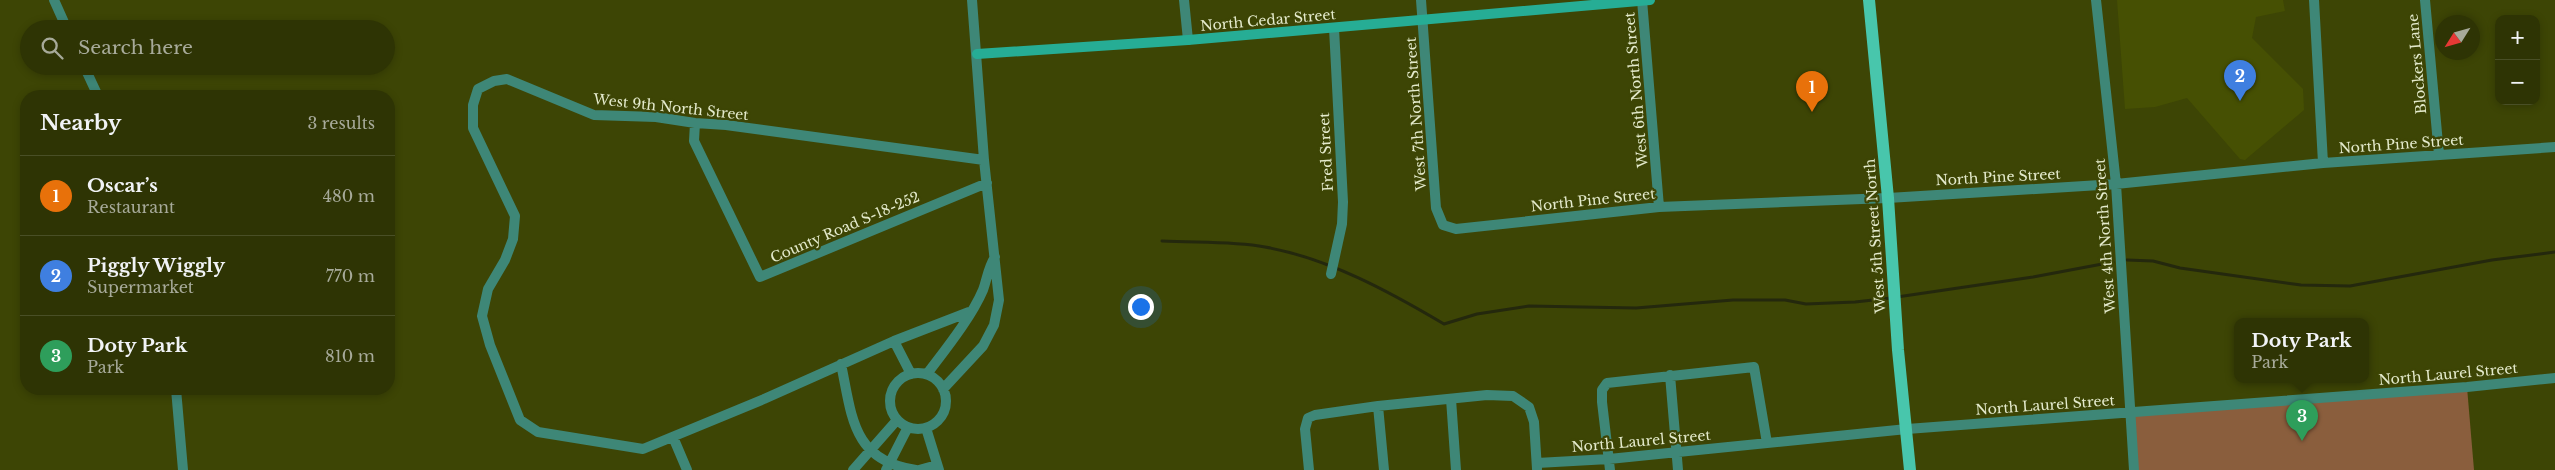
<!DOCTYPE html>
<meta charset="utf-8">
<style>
:root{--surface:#2e3404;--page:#3a3f13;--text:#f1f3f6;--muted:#a7aa9a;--line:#494f26;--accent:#bca0f2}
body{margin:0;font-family:"Libre Baskerville",serif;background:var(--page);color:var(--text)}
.controls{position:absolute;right:15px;top:15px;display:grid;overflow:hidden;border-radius:10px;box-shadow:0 2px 8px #0003}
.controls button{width:45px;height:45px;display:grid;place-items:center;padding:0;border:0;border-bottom:1px solid var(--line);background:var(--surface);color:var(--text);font:25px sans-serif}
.compass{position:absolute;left:2435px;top:15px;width:45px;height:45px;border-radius:50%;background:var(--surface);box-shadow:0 2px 8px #0003;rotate:233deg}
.you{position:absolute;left:1140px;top:306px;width:18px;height:18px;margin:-12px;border:4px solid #fff;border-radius:50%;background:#1a73e8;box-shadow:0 0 0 8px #1a73e833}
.badge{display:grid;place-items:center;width:32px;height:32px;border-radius:50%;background:var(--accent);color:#fff;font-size:16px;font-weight:700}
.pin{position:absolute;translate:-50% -41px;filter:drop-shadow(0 1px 2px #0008)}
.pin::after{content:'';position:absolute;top:26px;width:18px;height:15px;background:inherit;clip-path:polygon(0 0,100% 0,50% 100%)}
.popup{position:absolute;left:2234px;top:318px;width:135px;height:65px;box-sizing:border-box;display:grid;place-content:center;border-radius:10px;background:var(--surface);filter:drop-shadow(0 1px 4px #0005);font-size:16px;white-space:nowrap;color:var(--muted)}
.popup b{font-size:19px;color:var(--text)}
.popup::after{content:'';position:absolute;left:50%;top:100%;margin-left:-10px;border:10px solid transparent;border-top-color:var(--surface)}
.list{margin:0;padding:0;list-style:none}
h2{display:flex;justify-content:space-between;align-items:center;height:65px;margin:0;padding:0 20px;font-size:21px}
h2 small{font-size:16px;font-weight:400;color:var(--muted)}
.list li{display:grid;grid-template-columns:32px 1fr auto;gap:15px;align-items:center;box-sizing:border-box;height:80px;padding:0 20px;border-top:1px solid var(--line)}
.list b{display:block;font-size:19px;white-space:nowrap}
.list p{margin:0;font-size:16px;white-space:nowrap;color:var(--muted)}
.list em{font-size:16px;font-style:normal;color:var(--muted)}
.icon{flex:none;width:28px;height:28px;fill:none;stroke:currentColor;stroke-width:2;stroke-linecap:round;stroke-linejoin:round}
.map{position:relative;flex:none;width:2555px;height:470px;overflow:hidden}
.search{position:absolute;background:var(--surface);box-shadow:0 2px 8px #0003;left:20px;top:20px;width:375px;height:55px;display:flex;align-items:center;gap:12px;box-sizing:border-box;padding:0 18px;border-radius:28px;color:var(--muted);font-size:19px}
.panel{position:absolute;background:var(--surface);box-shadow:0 2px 8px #0003;left:20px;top:90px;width:375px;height:305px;border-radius:20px}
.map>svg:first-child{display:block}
.built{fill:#465003}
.green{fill:#8a5e3d}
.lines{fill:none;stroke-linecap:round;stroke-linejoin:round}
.stream{stroke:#24280d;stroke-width:3}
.street{stroke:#3e8777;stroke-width:10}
.secondary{stroke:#26ad95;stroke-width:10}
.primary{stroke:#48c6ac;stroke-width:12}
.labels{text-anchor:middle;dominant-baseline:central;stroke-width:4.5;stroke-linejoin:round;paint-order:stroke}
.street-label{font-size:14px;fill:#e4eacc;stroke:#3d4505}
</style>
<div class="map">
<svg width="2555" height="470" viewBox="0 0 2555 470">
<rect width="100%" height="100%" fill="#3d4505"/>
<!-- built -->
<path class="built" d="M 2117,0 L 2283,0 L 2285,11 L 2256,17 L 2252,38 L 2303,89 L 2304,110 L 2245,160 L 2240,159 L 2187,98 L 2155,107 L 2125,109 Z"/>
<!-- green -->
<path class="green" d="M 2467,387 L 2474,470 L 2135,470 L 2130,413 Z"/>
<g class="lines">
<!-- stream -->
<path class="stream" d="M 1162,241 C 1197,243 1231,241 1265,247 C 1328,258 1390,292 1444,324 L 1477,314 L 1529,306 L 1636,308 L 1733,300 L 1785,300 L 1806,304 L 1855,302 L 1891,298
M 2127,260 L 2153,261 L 2180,268 L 2301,285 L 2350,286 L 2492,260 L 2555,252
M 1897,297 L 2033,277 L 2113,262"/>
<!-- street -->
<path class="street" d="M 54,0 L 67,29
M 1184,0 L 1188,40
M 1421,0 L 1436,208 L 1443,225 L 1456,229 L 1659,207 L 1888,198 L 2116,184 L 2323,163 L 2555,147
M 1642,0 L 1659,207
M 2096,0 L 2116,184 L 2134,470
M 2314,0 L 2323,163
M 2425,0 L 2439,155
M 84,66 L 98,96
M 695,123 L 694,141 L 760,277 L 987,183
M 1331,274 L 1342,224 L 1343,202 L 1334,28
M 969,312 L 894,341 L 764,399 L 643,449 L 538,432 L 520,420 L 490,345 L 482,316 L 488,289 L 505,260 L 513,239 L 515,216 L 473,128 L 473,105 L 478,89 L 494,81 L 507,79 L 594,115 L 656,117 L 695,123 L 726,125 L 984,160
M 894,341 L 911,374
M 841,364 C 852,416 852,461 916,470
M890 401a28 28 0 1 1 56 0a28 28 0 1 1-56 0Z
M 927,374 C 945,350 971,318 983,290 C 987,279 988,268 995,257
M 1670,375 L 1678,470
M 176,389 L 183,470
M 943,389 L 983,346 L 994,325 L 999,300 L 984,160 L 972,0
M 1451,399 L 1456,470
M 1378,406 L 1384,470
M 926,428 L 939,470
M 673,437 L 687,470
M 1537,463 L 1609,459 L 1907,429 L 2467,387 L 2555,378
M 853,470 L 897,420
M 886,470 L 908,427
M 919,470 L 937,465
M 1309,470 L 1305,429 L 1308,418 L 1315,415 L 1378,406 L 1487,395 L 1513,396 L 1529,407 L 1534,422 L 1537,469
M 1610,470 L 1602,402 L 1602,390 L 1607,383 L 1754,367 L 1767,443"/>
<!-- secondary -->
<path class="secondary" d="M 977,54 L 1188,40 L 1650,0"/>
<!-- primary -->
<path class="primary" d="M 1869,0 L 1888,198 L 1898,350 L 1910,470"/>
</g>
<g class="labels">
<!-- street labels -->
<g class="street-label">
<text transform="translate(1268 20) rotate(-5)">North Cedar Street</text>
<text transform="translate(2417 64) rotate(-95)">Blockers Lane</text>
<text transform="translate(1636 90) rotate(-95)">West 6th North Street</text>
<text transform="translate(671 107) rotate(6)">West 9th North Street</text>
<text transform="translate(1416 114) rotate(-94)">West 7th North Street</text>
<text transform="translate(2401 144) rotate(-4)">North Pine Street</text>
<text transform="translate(1326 152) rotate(-93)">Fred Street</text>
<text transform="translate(1998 177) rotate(-3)">North Pine Street</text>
<text transform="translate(1593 200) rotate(-6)">North Pine Street</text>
<text transform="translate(845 227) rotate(-23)">County Road S-18-252</text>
<text transform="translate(1875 236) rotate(-94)">West 5th Street North</text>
<text transform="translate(2105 236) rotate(-94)">West 4th North Street</text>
<text transform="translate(2448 374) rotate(-5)">North Laurel Street</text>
<text transform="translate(2045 405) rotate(-4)">North Laurel Street</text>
<text transform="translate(1641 441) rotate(-5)">North Laurel Street</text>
</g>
</g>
</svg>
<div class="controls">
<button>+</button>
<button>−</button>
</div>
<svg class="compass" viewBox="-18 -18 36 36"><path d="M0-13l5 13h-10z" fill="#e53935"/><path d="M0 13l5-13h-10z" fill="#a7aa9a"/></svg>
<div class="you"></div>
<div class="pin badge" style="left:1812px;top:112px;background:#e8710a">1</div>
<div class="pin badge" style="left:2240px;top:101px;background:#3f7fe0">2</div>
<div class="pin badge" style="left:2302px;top:441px;background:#2e9e5b">3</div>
<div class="popup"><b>Doty Park</b>Park</div>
<div class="search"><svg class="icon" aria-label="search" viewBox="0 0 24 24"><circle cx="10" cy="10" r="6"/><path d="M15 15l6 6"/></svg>Search here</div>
<section class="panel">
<h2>Nearby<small>3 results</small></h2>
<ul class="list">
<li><span class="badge" style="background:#e8710a">1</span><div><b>Oscar’s</b><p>Restaurant</p></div><em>480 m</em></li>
<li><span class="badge" style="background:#3f7fe0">2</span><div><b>Piggly Wiggly</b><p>Supermarket</p></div><em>770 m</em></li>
<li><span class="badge" style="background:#2e9e5b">3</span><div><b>Doty Park</b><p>Park</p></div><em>810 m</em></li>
</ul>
</section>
</div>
